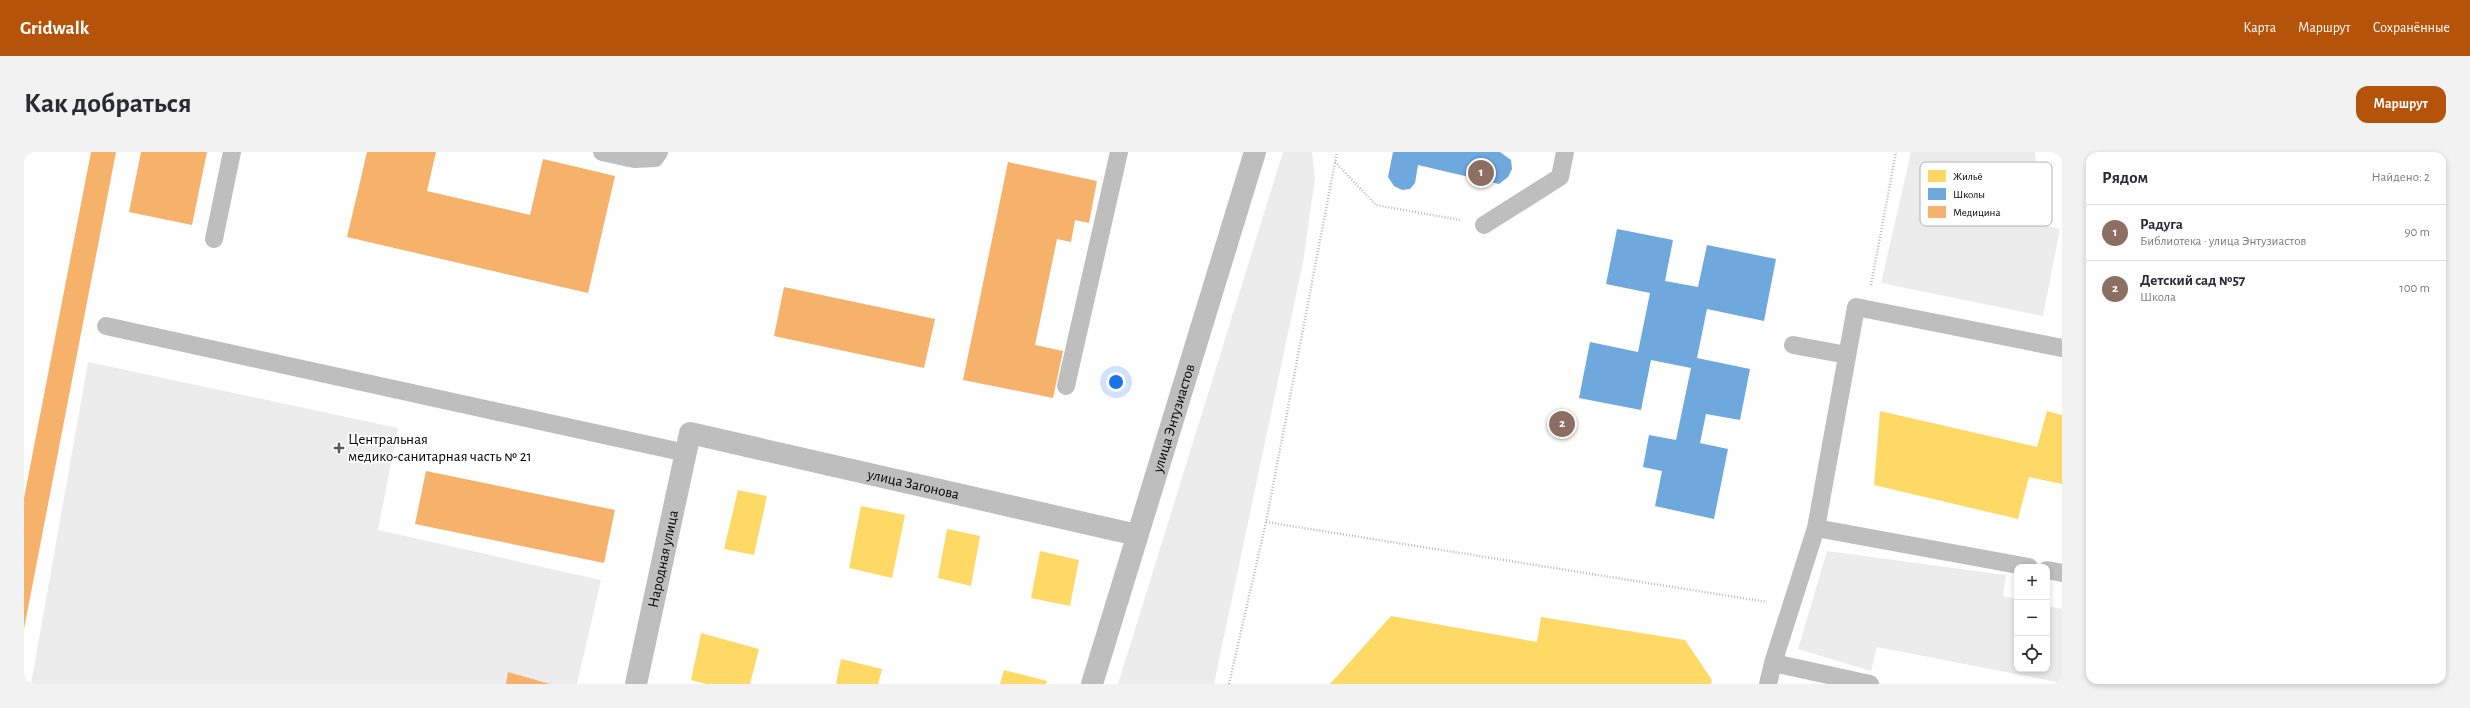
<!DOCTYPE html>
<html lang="ru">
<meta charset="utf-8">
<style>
:root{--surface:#fff;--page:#f2f2f3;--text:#2b2b33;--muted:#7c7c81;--line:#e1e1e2;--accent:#b45309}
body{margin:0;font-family:"Alegreya Sans",sans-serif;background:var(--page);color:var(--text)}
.controls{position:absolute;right:12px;bottom:12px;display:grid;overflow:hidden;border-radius:8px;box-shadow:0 2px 6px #0003}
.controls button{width:36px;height:36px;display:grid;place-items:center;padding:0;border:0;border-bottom:1px solid var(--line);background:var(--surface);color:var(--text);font:20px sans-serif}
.you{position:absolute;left:1092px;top:230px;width:14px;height:14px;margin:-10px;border:3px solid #fff;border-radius:50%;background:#1a73e8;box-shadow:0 0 0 6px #1a73e833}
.badge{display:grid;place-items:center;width:26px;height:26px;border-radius:50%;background:var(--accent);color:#fff;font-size:13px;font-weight:700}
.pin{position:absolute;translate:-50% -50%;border:2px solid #fff;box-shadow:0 1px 4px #0006}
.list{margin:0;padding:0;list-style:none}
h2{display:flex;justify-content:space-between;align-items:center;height:52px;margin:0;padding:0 16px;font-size:17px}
h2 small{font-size:13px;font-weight:400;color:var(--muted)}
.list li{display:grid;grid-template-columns:26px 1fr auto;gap:12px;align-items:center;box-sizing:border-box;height:56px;padding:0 16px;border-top:1px solid var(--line)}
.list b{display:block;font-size:15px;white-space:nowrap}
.list p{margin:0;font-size:13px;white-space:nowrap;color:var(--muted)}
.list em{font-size:13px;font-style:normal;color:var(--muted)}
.icon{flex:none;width:22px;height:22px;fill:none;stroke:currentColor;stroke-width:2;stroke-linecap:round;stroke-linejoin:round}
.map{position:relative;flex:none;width:2038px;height:532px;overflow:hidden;border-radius:12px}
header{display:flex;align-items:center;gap:24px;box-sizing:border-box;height:56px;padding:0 20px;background:var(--accent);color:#fff}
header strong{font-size:19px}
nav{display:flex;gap:22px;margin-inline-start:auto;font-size:14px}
.intro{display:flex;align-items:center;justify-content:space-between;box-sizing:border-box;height:96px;padding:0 24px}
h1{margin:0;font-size:28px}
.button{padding:10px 18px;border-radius:12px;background:var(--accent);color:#fff;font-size:14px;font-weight:700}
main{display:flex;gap:24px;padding:0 24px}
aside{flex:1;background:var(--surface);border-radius:12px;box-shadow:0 2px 6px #0003}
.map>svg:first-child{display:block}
.green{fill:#ececec}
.homes{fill:#ffd966}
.schools{fill:#6fa8dc}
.health{fill:#f6b26b}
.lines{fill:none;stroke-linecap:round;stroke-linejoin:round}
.path{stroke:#b9b9b9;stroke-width:2.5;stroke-dasharray:1 2;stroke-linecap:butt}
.service{stroke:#bebebe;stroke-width:18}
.minor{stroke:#bebebe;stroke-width:22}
.poi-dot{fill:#595959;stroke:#fff;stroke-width:1.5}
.labels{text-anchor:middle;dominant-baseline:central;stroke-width:4;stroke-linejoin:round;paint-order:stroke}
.street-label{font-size:15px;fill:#000;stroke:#fff}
.poi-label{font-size:15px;fill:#000;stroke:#fff;text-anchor:start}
.key{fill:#fff;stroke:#b2b2b2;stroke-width:1}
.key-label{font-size:11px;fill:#000}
</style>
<header>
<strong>Gridwalk</strong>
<nav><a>Карта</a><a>Маршрут</a><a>Сохранённые</a></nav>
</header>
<div class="intro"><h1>Как добраться</h1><a class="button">Маршрут</a></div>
<main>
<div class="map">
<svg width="2038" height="532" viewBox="0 0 2038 532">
<rect width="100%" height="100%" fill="#fff"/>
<!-- green -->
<path class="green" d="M 1259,0 L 1288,0 L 1291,26 L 1279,110 L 1190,532 L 1094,532 Z
M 1887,0 L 2011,0 L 2018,73 L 2036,77 L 2019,164 L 1857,131 Z
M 64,210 L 374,276 L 354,378 L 577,428 L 553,532 L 7,532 Z
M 1803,399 L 1982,423 L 1979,444 L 1993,447 L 1993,517 L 2023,517 L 2023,454 L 2038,457 L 2038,531 L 1853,495 L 1847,519 L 1774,497 Z"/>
<!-- homes -->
<path class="homes" d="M 1856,259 L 2013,295 L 2023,259 L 2038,263 L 2038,332 L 2005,325 L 1994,367 L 1850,333 Z
M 714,338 L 743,344 L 730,403 L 700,397 Z
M 837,354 L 881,363 L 868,426 L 825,416 Z
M 923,377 L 956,384 L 947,434 L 914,426 Z
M 1016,399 L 1055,408 L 1046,454 L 1007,446 Z
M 1367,464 L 1513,490 L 1517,465 L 1661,488 L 1688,528 L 1687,532 L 1306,532 Z
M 677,481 L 735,497 L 726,532 L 682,532 L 667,528 Z
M 817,507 L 858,517 L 854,532 L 812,532 Z
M 980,518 L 1023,529 L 1022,532 L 976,532 Z"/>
<!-- schools -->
<path class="schools" d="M 1369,0 L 1476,0 L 1487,8 L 1488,17 L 1484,25 L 1475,32 L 1394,13 L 1391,31 L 1386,37 L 1378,38 L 1370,34 L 1364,25 Z
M 1593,77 L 1649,88 L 1641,129 L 1674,135 L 1683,93 L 1752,107 L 1740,169 L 1683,157 L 1673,206 L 1726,217 L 1716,268 L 1682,262 L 1676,291 L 1704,297 L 1690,367 L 1631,354 L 1638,319 L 1619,315 L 1625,283 L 1652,288 L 1667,216 L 1627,208 L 1617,258 L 1555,246 L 1566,190 L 1614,200 L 1626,141 L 1582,132 Z"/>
<!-- health -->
<path class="health" d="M 67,0 L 92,0 L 0,477 L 0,346 Z
M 117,0 L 183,0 L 168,73 L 105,60 Z
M 343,0 L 412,0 L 403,39 L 506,63 L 519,7 L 591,24 L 564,141 L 323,85 Z
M 984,10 L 1073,29 L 1065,71 L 1051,68 L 1047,90 L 1033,87 L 1011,193 L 1039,199 L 1029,246 L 939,228 Z
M 760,135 L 911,167 L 900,216 L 750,184 Z
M 402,319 L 591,358 L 580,411 L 391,372 Z
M 484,520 L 526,532 L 482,532 Z"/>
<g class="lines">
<!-- path -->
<path class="path" d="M 1311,10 L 1352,53 L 1436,68
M 1847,133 L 1872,0
M 1242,370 L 1743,450
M 1205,532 L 1242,370 L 1313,0"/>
<!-- service -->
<path class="service" d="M 578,0 L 610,7 L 631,6 L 635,0
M 1460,73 L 1536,25 L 1541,0
M 190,87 L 208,0
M 82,174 L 662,301
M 1769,193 L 1823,203
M 1042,234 L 1095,0
M 1792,376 L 2005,415
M 2023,418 L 2038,421
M 1749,511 L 1846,532
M 1744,532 L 1749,511 L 1792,376 L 1832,155 L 2038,196"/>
<!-- minor -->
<g class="minor">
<path id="s1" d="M 612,532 L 666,281 L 1113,383"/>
<path id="s2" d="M 1068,532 L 1231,0"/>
</g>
</g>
<!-- markers -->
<path class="poi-dot" d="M313 290h4v4h4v4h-4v4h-4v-4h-4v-4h4z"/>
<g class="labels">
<!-- street labels -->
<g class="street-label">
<text stroke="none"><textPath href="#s2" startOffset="278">улица Энтузиастов</textPath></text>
<text stroke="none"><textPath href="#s1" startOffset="486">улица Загонова</textPath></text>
<text stroke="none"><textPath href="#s1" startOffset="128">Народная улица</textPath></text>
</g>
<!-- poi labels -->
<g class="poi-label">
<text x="324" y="287">Центральная<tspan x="324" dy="17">медико-санитарная часть № 21</tspan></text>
</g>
</g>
<!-- legend -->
<rect x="1896" y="10" width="132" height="64" rx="6" class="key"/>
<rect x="1904" y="18" width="18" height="12" fill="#ffd966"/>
<rect x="1904" y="36" width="18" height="12" fill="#6fa8dc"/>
<rect x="1904" y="54" width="18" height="12" fill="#f6b26b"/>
<g class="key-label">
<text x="1929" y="28">Жильё</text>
<text x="1929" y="46">Школы</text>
<text x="1929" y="64">Медицина</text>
</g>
</svg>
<div class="controls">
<button>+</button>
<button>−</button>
<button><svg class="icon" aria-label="locate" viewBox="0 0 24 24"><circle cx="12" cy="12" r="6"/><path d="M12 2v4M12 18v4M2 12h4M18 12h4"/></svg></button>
</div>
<div class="you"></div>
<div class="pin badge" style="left:1457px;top:21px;background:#8d6e63">1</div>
<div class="pin badge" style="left:1538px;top:272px;background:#8d6e63">2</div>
</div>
<aside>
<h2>Рядом<small>Найдено: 2</small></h2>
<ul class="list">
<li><span class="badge" style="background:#8d6e63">1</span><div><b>Радуга</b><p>Библиотека · улица Энтузиастов</p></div><em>90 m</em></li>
<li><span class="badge" style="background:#8d6e63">2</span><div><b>Детский сад №57</b><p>Школа</p></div><em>100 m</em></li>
</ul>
</aside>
</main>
